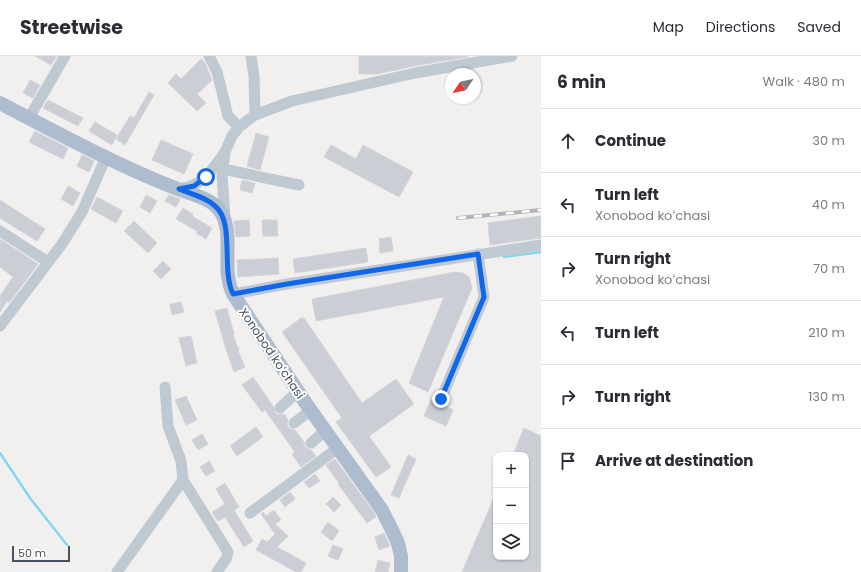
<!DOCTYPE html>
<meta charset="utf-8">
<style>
:root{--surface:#fff;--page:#f2f2f3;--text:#2b2b33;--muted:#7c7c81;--line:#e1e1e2}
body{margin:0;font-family:Poppins,sans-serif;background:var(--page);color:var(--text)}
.controls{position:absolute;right:12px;bottom:12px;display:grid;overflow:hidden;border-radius:8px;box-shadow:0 1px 3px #0004}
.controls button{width:36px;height:36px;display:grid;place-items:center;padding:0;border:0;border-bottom:1px solid var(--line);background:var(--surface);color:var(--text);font:20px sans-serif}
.compass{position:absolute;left:445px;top:12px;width:36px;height:36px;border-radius:50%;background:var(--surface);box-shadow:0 1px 3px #0004;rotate:236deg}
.scale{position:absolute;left:12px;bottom:10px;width:58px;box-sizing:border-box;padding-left:4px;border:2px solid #46525d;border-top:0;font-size:11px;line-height:14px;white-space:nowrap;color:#46525d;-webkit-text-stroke:3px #fff;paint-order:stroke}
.stop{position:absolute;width:12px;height:12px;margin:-9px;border:3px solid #1167ea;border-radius:50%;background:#fff}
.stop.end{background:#1167ea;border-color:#fff;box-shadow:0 1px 4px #0008}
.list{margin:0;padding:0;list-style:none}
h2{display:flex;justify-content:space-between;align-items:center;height:52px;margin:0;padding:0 16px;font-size:17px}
h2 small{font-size:13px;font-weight:400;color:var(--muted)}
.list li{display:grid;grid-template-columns:26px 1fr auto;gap:12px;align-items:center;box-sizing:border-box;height:64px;padding:0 16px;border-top:1px solid var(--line)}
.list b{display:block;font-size:15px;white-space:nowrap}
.list p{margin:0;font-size:13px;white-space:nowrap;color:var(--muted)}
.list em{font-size:13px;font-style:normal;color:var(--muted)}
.icon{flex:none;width:22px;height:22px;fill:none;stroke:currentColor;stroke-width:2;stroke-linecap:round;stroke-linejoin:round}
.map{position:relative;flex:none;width:541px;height:516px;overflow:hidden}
header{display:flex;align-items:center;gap:24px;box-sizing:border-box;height:56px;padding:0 20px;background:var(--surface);border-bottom:1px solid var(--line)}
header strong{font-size:19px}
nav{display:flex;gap:22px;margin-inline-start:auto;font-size:14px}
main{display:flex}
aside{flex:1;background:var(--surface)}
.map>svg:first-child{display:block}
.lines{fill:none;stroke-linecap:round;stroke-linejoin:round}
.stream{stroke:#87d6f0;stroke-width:2.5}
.building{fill:#cbced4;stroke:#d3d5db}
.minor{stroke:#bfc9d2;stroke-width:11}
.major{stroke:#adbdcf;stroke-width:14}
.rail-casing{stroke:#b1b4ba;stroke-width:4}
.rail{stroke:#fff;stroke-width:2.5;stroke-dasharray:8;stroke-linecap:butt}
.route{stroke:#1167ea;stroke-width:5}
.labels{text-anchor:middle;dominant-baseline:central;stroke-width:4;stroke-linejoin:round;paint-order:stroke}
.street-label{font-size:12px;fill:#46525d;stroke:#fff}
</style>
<header>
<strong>Streetwise</strong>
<nav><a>Map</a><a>Directions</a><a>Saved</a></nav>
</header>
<main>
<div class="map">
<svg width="541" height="516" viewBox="0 0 541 516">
<rect width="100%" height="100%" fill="#f2efef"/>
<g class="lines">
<!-- stream -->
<path class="stream" d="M 504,201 L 541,196
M 0,397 L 30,442 L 67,489"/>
</g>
<!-- building -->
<path class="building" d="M 35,0 L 57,0 L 51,9 Z
M 359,0 L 468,0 L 468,1 L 414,10 L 377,18 L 359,18 Z
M 201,3 L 205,7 L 212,24 L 197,38 L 206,47 L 197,55 L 168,27 L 176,18 L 181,23 Z
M 30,24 L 40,29 L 33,42 L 23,37 Z
M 149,36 L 154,39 L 125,89 L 116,83 L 130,60 L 134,62 Z
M 48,44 L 83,62 L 78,70 L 43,52 Z
M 95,66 L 117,79 L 112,89 L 89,75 Z
M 35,75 L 68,92 L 63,103 L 29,86 Z
M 256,77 L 269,81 L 260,114 L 247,110 Z
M 161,84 L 193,98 L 184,118 L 152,104 Z
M 331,89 L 356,103 L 363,89 L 413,116 L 399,141 L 324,101 Z
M 82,99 L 94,105 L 89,116 L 77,110 Z
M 242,124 L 255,127 L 252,137 L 240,134 Z
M 68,130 L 80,137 L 73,150 L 61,143 Z
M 146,139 L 157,145 L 150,157 L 140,151 Z
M 169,139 L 180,143 L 176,151 L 165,145 Z
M 97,141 L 123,155 L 116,167 L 91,153 Z
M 0,144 L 45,173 L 37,185 L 0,162 Z
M 183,152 L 193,158 L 192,160 L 212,172 L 206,183 L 196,177 L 197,175 L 176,163 Z
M 541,160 L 541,182 L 490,189 L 488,167 Z
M 249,164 L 250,180 L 236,181 L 234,165 Z
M 262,164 L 277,164 L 278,180 L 263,180 Z
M 134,165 L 157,187 L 148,197 L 124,175 Z
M 391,181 L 393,195 L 380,197 L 379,183 Z
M 0,183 L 38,208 L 9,247 L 7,245 L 0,256 L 0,240 L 13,221 L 0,211 Z
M 366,192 L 368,206 L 295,217 L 293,203 Z
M 278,202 L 279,218 L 238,221 L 237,204 Z
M 163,205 L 171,213 L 161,223 L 153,215 Z
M 455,216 L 463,217 L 469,221 L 472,232 L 428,336 L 409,327 L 444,241 L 316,265 L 312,243 Z
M 181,246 L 184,256 L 172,259 L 170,248 Z
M 227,252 L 234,278 L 233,279 L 239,294 L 238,295 L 245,311 L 234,316 L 225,290 L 215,255 Z
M 301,262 L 304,262 L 362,347 L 396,323 L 414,348 L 369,380 L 391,411 L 376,421 L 336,366 L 342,362 L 282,276 Z
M 191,280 L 197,307 L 186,310 L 179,282 Z
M 253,321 L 273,350 L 275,356 L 278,359 L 284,358 L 288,363 L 287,368 L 288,371 L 291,373 L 295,374 L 304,386 L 305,391 L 311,394 L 316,400 L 301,411 L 292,398 L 295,396 L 265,354 L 262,356 L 242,329 Z
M 186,340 L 197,364 L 186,369 L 175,344 Z
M 431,344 L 438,349 L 443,349 L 453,354 L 446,370 L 424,360 Z
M 256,371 L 263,381 L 237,400 L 230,390 Z
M 524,372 L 541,380 L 541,516 L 462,516 L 496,437 L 496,501 L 526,501 L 526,399 L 513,399 Z
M 202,378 L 208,388 L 198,394 L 192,384 Z
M 408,399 L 416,403 L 399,442 L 391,439 Z
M 335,403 L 375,458 L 376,461 L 367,467 L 338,428 L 339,427 L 326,409 Z
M 209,405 L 215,415 L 206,420 L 200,411 Z
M 315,418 L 320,425 L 309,432 L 304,426 Z
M 225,427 L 239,451 L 234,454 L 253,485 L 244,491 L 225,461 L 218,465 L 212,456 L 225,448 L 216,433 Z
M 290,436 L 295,443 L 285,451 L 280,444 Z
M 333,441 L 341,449 L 334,456 L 326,448 Z
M 274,454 L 281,464 L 275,468 L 288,480 L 277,491 L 306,507 L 301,516 L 296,516 L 256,494 L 262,483 L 267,486 L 275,478 L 261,458 L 263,456 L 266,460 Z
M 328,466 L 339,475 L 332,485 L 321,476 Z
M 384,477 L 390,490 L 379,494 L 375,481 Z
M 333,489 L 343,493 L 338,504 L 328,500 Z
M 378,504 L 390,507 L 388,516 L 375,516 Z"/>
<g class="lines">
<!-- minor -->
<path class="minor" d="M 209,0 L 217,16 L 228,60 L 239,71
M 251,0 L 254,20 L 255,59
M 29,62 L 65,0
M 225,96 L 232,80 L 239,71 L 255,59 L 292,45 L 415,17 L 512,0
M 223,113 L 299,129
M 179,133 C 204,129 211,115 225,96 L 222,120 L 225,162
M 0,175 L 48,206
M 233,238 L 287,228 L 541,189
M 0,270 L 62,188 L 82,156 L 106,101
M 165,331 L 168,370 L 181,405 L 183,424
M 441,343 L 484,241 L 478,198
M 280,352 L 298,335
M 294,367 L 311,354
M 311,387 L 325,375
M 250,457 L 338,392
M 117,516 L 183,424 L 228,496 L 226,503 L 217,516"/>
<!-- major -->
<path class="major" d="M 0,47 C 57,77 115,108 175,132 C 190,138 214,142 222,158 C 234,181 221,213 233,238 L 307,349 L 382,454 L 393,476 L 398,487 L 401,500 L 401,516"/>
<!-- rail casing -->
<g class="rail-casing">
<path id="rail" d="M 458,162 L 541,154"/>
</g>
<!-- rail -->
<use href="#rail" class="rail"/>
</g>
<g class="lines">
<!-- route -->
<path class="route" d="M 206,121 L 194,130 L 179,133 C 191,138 206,141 215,150 C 235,166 221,213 233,238 L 287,228 L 478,198 L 484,241 L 441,343"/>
</g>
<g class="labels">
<!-- street labels -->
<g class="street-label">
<text transform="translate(272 297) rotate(56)">Xonobod koʻchasi</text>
</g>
</g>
</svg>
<div class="controls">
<button>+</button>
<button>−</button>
<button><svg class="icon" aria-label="layers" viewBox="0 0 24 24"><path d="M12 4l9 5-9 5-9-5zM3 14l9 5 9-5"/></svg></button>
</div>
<svg class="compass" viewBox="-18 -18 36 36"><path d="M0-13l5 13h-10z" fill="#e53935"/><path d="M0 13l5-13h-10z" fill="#7c7c81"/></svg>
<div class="scale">50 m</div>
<div class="stop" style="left:206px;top:121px"></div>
<div class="stop end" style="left:441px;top:343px"></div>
</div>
<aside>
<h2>6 min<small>Walk · 480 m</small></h2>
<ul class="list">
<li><svg class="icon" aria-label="ahead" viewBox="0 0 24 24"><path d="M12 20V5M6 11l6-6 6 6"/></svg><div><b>Continue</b></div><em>30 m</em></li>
<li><svg class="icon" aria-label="left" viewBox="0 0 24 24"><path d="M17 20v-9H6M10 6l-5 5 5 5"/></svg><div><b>Turn left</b><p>Xonobod koʻchasi</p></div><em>40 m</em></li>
<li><svg class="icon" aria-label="right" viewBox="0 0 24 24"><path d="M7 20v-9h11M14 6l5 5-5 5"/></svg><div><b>Turn right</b><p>Xonobod koʻchasi</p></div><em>70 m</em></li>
<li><svg class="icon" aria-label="left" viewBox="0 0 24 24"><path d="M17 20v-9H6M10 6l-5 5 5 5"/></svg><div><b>Turn left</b></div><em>210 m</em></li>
<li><svg class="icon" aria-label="right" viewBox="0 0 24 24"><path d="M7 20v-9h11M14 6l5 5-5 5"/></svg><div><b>Turn right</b></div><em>130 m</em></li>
<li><svg class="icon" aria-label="arrive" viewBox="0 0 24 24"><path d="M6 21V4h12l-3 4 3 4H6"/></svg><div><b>Arrive at destination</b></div></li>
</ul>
</aside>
</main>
